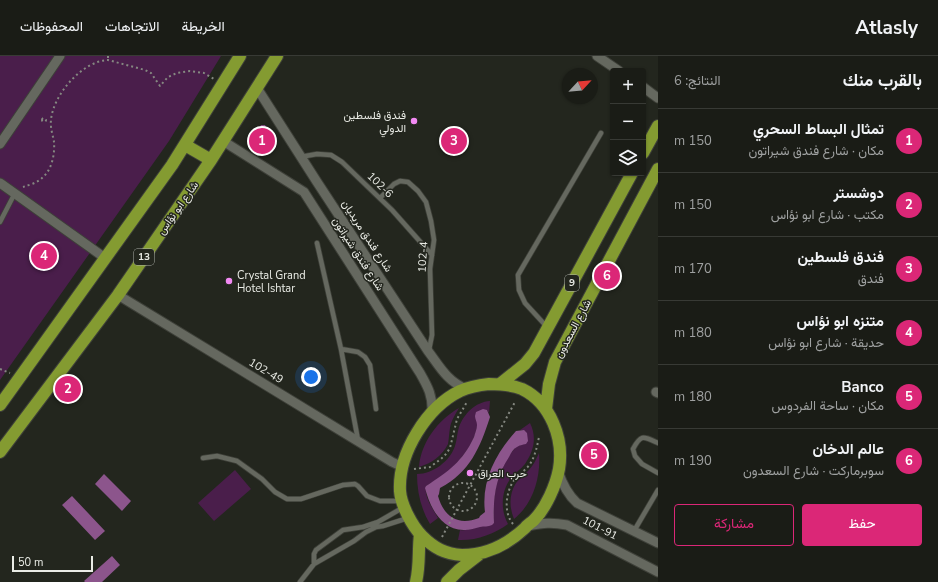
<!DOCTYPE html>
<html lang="ar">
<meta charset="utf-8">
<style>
:root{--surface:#1a1c16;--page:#23251f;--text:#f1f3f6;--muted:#9fa1a1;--line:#383a35;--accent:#db2777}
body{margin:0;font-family:"Nunito Sans",Vazirmatn,sans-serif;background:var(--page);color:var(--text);direction:rtl}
.controls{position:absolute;right:12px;top:12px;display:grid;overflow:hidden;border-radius:4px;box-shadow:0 1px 3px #0004}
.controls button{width:36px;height:36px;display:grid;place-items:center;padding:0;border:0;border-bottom:1px solid var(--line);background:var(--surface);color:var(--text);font:20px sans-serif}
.compass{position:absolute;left:562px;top:12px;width:36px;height:36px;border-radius:50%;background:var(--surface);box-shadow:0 1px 3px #0004;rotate:64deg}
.scale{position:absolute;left:12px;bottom:10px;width:81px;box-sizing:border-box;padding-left:4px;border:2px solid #eaece6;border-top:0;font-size:11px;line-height:14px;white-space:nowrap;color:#eaece6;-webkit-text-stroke:3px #23261e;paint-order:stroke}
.you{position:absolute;left:311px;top:321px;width:14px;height:14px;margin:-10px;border:3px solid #fff;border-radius:50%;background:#1a73e8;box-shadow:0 0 0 6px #1a73e833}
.badge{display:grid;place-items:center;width:26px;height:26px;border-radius:50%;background:var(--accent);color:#fff;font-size:13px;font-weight:700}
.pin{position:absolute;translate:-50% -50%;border:2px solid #fff;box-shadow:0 1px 4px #0006}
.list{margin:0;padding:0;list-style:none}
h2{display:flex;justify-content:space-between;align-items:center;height:52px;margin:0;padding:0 16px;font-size:17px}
h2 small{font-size:13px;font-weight:400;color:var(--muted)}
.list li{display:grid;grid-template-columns:26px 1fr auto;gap:12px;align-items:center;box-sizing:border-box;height:64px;padding:0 16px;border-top:1px solid var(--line)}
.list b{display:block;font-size:15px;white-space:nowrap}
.list p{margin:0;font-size:13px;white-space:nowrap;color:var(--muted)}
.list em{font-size:13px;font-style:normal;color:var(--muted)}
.actions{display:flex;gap:8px;padding:12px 16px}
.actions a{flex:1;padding:9px 0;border:1px solid var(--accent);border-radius:4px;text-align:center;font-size:14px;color:var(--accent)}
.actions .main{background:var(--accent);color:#fff}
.icon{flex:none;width:22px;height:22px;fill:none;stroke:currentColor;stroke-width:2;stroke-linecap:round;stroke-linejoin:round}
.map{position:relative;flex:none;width:658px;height:526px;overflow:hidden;direction:ltr}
header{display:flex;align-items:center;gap:24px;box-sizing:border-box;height:56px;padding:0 20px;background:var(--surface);border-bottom:1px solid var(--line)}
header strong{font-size:19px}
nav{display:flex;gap:22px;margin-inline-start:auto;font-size:14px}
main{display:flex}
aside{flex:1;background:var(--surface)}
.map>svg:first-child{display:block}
.green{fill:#4a1e4b}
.water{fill:#8c558c}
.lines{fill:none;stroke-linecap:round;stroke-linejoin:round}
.lane-casing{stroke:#3e4039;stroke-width:6}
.street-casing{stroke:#3e4039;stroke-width:11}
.primary-casing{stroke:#3e4039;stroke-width:14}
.path{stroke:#858881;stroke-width:2;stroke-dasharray:2 3;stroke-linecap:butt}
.lane{stroke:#65685f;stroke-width:4.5}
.street{stroke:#65685f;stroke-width:9}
.primary{stroke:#849b31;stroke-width:12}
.poi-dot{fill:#f28af3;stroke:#23261e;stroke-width:1.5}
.labels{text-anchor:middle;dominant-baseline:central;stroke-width:3;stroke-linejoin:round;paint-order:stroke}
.shield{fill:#23261e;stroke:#aeb1aa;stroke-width:1}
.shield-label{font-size:10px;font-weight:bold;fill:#eaece6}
.poi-label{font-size:11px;fill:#eaece6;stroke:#23261e;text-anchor:start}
.street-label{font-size:11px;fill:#eaece6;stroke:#23261e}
</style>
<header>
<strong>Atlasly</strong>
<nav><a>الخريطة</a><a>الاتجاهات</a><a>المحفوظات</a></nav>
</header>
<main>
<aside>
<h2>بالقرب منك<small>النتائج: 6</small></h2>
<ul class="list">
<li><span class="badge">1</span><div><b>تمثال البساط السحري</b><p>مكان · شارع فندق شيراتون</p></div><em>150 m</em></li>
<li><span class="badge">2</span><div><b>دوشستر</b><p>مكتب · شارع ابو نؤاس</p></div><em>150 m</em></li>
<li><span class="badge">3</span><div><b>فندق فلسطين</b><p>فندق</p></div><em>170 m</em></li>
<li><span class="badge">4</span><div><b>متنزه ابو نؤاس</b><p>حديقة · شارع ابو نؤاس</p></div><em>180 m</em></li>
<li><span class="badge">5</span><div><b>Banco</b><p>مكان · ساحة الفردوس</p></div><em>180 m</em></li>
<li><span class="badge">6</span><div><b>عالم الدخان</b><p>سوبرماركت · شارع السعدون</p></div><em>190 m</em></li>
</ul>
<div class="actions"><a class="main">حفظ</a><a>مشاركة</a></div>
</aside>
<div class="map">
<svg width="658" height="526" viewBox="0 0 658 526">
<rect width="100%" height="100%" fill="#23261e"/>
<!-- green -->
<path class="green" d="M 0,0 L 221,0 L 169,85 L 0,324 Z
M 490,345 L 489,357 L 487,354 L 476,364 L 478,367 C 475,387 460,406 445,418 C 439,423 432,426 426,430 C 424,441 433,453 438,462 L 430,468 C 421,453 417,436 417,418 C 433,418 450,405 455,390 C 457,384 457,377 459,371 C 464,358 475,346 490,345 Z
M 459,352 C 455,359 451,365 450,372 C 449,377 449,383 448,388 C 442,400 432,407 419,411 C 421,386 438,364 459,352 Z
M 530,367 C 537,381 534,395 525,408 C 521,413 516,416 512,421 C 501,433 500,454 508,468 C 494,478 476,485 458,484 L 460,474 C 468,475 473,472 481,470 C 486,469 488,470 494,467 C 493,439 495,422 510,398 C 514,394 516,389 522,389 L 524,374 L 520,374 Z
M 539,397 C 541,421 533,448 514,463 C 509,451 509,438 516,427 C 519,423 524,419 527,416 C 533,410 536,404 539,397 Z
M 235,414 L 251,433 L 214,465 L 198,447 Z"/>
<!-- water -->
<path class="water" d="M 261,69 L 265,69 L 273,84 L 273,86 L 263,100 L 250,92 L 249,89 Z
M 483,353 L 487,354 L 490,361 C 480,392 470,416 440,432 L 439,438 L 438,440 C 444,461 458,470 479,462 L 480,460 L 485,456 C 481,425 496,397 516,375 L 524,374 L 527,377 L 528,385 L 526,388 C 522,389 520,389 517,391 C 513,393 511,397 509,401 C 495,422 493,443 494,467 L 492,469 C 488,471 484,470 480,471 C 475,472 470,474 465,474 C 442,475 430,452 425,432 L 426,430 C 448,416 463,405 474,381 C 475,377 477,373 477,369 C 477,366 475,363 475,360 L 476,356 Z
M 104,418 L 131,445 L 122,455 L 95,428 Z
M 72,440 L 105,475 L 95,484 L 62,449 Z
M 112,500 L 120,509 L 102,526 L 85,526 L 84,525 Z"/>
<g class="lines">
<!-- lane casing -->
<g class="lane-casing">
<path id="lane" d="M 300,101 L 317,98 L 331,99 L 342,106 L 392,154 L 432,199
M 380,142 L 394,128 L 400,125 L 408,126 L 418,135 L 426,146 L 431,165 L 434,184 L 430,213 L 432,279 L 429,294
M 0,166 L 15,137
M 317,187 L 341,293 L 358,384
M 547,271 L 525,247 L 519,234 L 518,219 L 601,77
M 341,293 L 358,296 L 365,301 L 370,309 L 376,353
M 658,387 C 643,380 641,378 633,393 L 635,400 L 642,408 L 658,417
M 203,402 L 217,400 L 237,405 L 262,423 L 275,436 L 287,443 L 301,443 L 343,429 L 355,428 L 358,430 L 367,440 L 380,445 L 401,445
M 634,475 L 658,434
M 314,508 L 314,498 L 316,494 L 343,474 L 363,471 L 378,466 L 404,451
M 300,526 L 314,508 L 354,485 L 366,476 L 376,471 L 383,470 L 408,462"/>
</g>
<!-- street casing -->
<g class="street-casing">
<path id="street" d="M 597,0 L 619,15
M 643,31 L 658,42
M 257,32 L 317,126 L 428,295 C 440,311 447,325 466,333
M 223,85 L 304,136 L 420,317 C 428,331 433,340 432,357
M 0,88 L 60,0
M 0,127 L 105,202
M 118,239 L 392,406 L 403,411
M 656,336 L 658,337
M 558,415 C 562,427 567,438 577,447 L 658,487
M 528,470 C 544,467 551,466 567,469 L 658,516"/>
</g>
<!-- primary casing -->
<g class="primary-casing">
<path id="primary" d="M 185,89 L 211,104
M 643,97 L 658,70
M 489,328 C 501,328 512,329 522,333 C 551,347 564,383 559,413 C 556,429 546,452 534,464 C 531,467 527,469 525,472 C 508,488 486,499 462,499 C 445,498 434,492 422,480 C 412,470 401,449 400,435 C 398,397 427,351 460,335 C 469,331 480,329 489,328 Z
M 500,328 L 525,308 L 534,297 L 632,117
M 0,349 L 172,109 L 240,0
M 546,353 L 549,328 L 555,306 L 658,113
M 0,396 L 118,239 L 211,104 L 277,0
M 416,526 C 420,510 418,494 420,478
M 447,526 L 459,514 L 481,497"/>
</g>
<!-- path -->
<path class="path" d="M 108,0 L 108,4
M42 64a2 2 0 1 1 4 0a2 2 0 1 1-4 0Z
M 23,131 C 29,129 37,127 42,122 C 52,114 55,98 54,86 C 53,79 50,72 51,64 C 53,39 82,5 108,4 L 145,14 L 151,17 L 160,30 L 168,21 L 177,17 L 190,15 L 204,17 L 214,23
M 0,313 L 10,317
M 414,413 L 430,411 L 441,403 L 446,398 L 450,392 L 457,363 L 467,346
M449 441a14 14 0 1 1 28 0a14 14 0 1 1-28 0Z
M 513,468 C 503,456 506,436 514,424 C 519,418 526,414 530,408 C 535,400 537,391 539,381
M 442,481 L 515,346"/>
<!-- lane -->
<use href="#lane" class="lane"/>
<!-- street -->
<use href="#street" class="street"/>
<!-- primary -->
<use href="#primary" class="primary"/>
</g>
<!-- markers -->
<g class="poi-dot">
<circle cx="414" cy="65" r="4"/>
<circle cx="229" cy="225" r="4"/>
<circle cx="470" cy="417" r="4"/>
</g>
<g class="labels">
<!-- shield labels -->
<g class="shield">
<rect x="134" y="193" width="20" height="16" rx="3"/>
<rect x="565" y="219" width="14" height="16" rx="3"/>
</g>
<g class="shield-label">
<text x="144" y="201">13</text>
<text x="572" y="227">9</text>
</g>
<!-- poi labels -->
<g class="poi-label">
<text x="406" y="59" text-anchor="end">فندق فلسطين<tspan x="406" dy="13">الدولي</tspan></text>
<text x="237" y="219">Crystal Grand<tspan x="237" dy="13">Hotel Ishtar</tspan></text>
<text x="478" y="417">حرب العراق</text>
</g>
<!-- street labels -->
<g class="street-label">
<text transform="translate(380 129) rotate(44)">102-6</text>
<text transform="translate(178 152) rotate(-55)">شارع ابو نؤاس</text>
<text transform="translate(367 180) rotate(57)">شارع فندق مريديان</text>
<text transform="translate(358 198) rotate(57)">شارع فندق شيراتون</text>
<text transform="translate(423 201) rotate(-86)">102-4</text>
<text transform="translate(573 273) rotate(-62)">شارع السعدون</text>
<text transform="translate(266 315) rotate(31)">102-49</text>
<text transform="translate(600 472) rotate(27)">101-91</text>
</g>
</g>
</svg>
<div class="controls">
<button>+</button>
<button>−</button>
<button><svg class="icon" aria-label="layers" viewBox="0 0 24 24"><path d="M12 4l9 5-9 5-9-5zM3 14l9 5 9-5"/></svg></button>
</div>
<svg class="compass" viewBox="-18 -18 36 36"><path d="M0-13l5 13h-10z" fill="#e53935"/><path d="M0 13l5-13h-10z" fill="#9fa1a1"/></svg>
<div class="scale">50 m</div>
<div class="you"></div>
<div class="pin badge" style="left:262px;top:85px">1</div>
<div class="pin badge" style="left:68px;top:333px">2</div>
<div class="pin badge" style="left:454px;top:85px">3</div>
<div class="pin badge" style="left:44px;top:200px">4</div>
<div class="pin badge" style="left:594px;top:399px">5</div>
<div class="pin badge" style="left:607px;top:220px">6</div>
</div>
</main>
